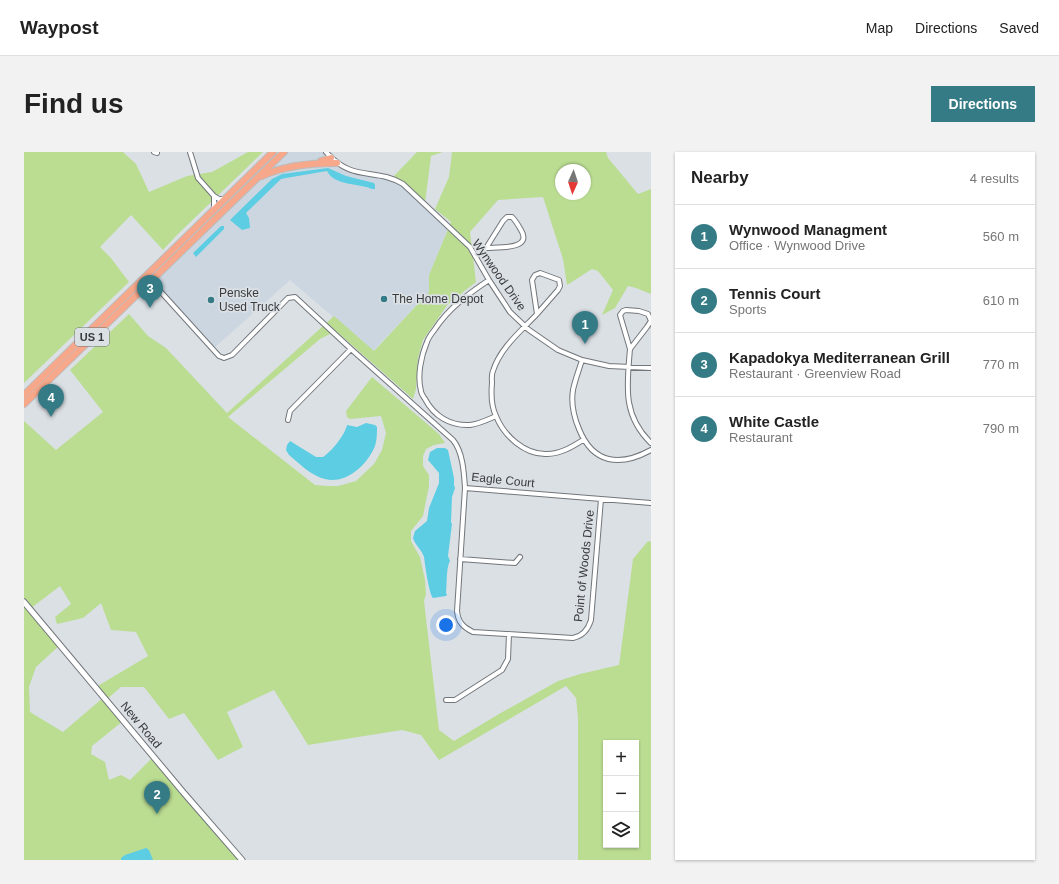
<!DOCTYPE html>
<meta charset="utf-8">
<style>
:root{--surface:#fff;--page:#f2f2f2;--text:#222;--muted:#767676;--line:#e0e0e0;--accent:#347b86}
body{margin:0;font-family:Helvetica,sans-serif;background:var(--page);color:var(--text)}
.controls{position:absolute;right:12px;bottom:12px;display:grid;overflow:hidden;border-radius:0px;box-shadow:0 1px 3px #0004}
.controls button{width:36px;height:36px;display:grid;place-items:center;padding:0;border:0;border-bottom:1px solid var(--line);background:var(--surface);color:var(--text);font:20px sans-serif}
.compass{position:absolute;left:531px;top:12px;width:36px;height:36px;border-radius:50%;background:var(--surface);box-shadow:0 1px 3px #0004;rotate:183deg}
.you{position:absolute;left:422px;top:473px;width:14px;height:14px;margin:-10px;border:3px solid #fff;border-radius:50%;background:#1a73e8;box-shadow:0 0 0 6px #1a73e833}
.badge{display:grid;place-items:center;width:26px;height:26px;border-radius:50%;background:var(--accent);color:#fff;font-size:13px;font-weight:700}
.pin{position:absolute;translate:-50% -33px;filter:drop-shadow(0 1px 2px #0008)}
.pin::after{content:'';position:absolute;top:21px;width:14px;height:12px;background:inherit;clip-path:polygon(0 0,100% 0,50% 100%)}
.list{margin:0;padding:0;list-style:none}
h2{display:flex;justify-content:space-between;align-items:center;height:52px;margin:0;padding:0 16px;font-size:17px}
h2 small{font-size:13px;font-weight:400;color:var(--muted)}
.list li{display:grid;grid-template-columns:26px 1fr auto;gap:12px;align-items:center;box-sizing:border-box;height:64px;padding:0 16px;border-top:1px solid var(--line)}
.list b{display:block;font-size:15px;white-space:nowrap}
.list p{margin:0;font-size:13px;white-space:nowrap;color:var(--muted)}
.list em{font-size:13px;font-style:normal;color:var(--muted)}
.icon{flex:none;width:22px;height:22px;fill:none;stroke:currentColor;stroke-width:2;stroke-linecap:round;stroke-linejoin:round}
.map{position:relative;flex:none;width:627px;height:708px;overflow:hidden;border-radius:0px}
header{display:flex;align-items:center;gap:24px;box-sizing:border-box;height:56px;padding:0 20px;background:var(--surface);border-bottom:1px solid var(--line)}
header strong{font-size:19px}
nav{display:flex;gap:22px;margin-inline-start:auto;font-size:14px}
.intro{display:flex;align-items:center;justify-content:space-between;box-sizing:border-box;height:96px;padding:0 24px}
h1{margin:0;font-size:28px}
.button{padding:10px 18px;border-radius:0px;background:var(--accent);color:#fff;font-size:14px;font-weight:700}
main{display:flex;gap:24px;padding:0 24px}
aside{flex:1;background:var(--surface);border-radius:0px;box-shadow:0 1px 3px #0004}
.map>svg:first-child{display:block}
.built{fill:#cbd6e0}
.green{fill:#badd92;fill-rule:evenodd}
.water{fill:#5ccde3}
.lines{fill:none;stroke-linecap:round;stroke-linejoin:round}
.minor-casing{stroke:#72767b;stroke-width:6}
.tertiary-casing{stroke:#72767b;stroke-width:7}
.trunk-casing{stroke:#bcbcbd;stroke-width:8}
.minor{stroke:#fff;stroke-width:4}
.tertiary{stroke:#fff;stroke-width:5}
.trunk{stroke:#f7a88b;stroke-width:6}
.poi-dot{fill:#347b86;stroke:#dbe0e5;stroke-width:1.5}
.labels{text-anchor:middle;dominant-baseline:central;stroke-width:3.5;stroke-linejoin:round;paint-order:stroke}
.shield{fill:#dbe0e5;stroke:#6a6c6f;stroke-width:1}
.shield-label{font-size:11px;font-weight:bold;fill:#393b3d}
.street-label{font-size:12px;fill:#393b3d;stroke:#dbe0e5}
.poi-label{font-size:12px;fill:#393b3d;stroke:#dbe0e5;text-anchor:start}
</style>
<header>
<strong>Waypost</strong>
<nav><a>Map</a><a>Directions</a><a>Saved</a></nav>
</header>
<div class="intro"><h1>Find us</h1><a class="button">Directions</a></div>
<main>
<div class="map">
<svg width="627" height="708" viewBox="0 0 627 708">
<rect width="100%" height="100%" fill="#dbe0e5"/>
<!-- built -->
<path class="built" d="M 260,0 L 302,0 L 317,14 L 355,24 L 379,32 L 424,76 L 405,123 L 405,140 L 349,199 L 266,128 L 189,197 L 127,129 Z"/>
<!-- green -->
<path class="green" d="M 0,0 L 99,0 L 112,12 L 125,40 L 163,24 L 188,20 L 224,0 L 239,0 L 153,83 L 139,98 L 107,63 L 76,95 L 87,106 L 105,130 L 0,231 Z
M 393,0 L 419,0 L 407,4 L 401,51 L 370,24 Z
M 428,0 L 582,0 L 584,6 L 614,42 L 627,37 L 627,142 L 612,136 L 604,134 L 591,156 L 578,163 L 589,138 L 574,119 L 568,117 L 543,133 L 539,107 L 519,45 L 474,48 L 446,80 L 452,130 L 424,152 L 399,188 L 394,206 L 392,237 L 389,247 L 312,179 L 296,187 L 204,265 L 291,333 L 303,334 L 314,334 L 332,329 L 350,312 L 358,298 L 362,281 L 357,264 L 326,267 L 323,265 L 322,259 L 348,225 L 415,282 L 421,291 L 410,293 L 402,297 L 399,304 L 399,314 L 405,323 L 405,334 L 399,364 L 387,379 L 387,389 L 396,405 L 401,428 L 402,442 L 400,449 L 415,578 L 430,589 L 475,562 L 534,529 L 556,522 L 595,513 L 609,407 L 624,389 L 627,390 L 627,708 L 554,708 L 554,566 L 552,546 L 542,534 L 415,608 L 397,583 L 378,578 L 284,593 L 250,538 L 203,560 L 219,595 L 194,608 L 160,561 L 145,567 L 120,535 L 97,535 L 82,548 L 99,569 L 68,594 L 67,602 L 81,610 L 85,628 L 97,623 L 106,628 L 128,606 L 218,708 L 0,708 L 0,269 L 32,298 L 79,260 L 46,218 L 105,162 L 124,184 L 142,196 L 203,261 L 310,164 L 350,199 L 405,140 L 405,123 L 427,70 L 411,57 L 425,25 ZM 537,18 L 561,18 L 561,42 L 537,42 ZM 36,434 L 47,452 L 31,465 L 33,472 L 59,466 L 77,451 L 87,478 L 112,480 L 124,504 L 72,535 L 80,545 L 39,580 L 6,560 L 5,535 L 12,515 L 36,493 L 6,457 ZM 582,591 L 612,591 L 612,693 L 582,693 Z"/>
<!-- water -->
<path class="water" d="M 304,16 L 322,24 L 350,31 L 351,33 L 351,37 L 348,37 C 335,31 310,34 303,19 L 262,26 L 257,27 L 222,61 L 225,66 L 226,76 L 218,78 L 206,68 L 248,27 L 258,22 Z
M 197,74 L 200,74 L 200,77 L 172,105 L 169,101 Z
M 342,271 L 351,273 L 353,275 C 353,281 353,288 351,294 C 344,312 322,333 301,327 C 287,324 275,311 265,303 L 262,298 L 263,293 L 266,289 L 292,305 L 299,305 C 307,300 321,283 323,273 L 333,275 Z
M 413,296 L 421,296 L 424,298 L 430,326 L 430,333 L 431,336 L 428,345 L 427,370 L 428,372 L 424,404 L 426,409 C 422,415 423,433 422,441 L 423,443 L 422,444 L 409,446 C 405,442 401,413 400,405 C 398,398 391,393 389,386 L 391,379 L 403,369 L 405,356 L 415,331 L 415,321 L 404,308 L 406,300 Z
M 122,696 L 125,698 L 129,708 L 97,708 L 97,706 L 101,703 Z"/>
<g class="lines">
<!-- minor casing -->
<g class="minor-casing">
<path id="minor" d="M 130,0 L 133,1 L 133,0
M 166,0 L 174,26 L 190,44
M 302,0 C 329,31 351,15 379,32 L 446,95 L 465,128 L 486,160 L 505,178 L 534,198 L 558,208 L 585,214 L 627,216
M 190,57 L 190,44 L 195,47 L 200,47
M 483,65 L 488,65 C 492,69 494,73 497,78 C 509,98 474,95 462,96 L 479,69 Z
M 451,104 L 462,96
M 516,121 L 535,128 L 536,134 L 534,138 L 513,162 L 508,128 L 511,123 Z
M 465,128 C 444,142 425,156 411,177 C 408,181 404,186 403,190 C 397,204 393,224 397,239 C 397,241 399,244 401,247 C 410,264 426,274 446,273 C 455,272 463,268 472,264
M 127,129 L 195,204 L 200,206 L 208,203 L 264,146 L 271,145 L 327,197 L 429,288 C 439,300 440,321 441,336 L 433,459 C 434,470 439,475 449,480 L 549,486 C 559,484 564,478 567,468 L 577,347
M 602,158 L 615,159 L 624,162 L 627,169 L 623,175 L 606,197 L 596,163 L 599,159 Z
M 513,162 C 497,179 476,196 469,219 C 467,223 468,227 468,231 C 467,242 467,254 472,264 C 480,284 501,303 523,302 C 536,302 548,295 559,288
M 606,197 C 603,233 598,263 627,291
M 558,208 C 555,218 551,228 549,238 C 547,250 550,265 555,277 C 569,312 596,315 627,298
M 264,268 L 266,259 L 327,197
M 441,336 L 627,351
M 436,407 L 491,411 L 496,405
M 422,548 L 431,548 L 478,518 L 484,507 L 485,482"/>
</g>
<!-- tertiary casing -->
<g class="tertiary-casing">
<path id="tertiary" d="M 0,450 L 159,640 L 218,708"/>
</g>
<!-- trunk casing -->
<g class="trunk-casing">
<path id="trunk" d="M 297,9 L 307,6
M 238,24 C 261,13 288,11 313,11
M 0,243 L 249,0
M 0,252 L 260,0"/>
</g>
<!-- minor -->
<use href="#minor" class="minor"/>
<!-- tertiary -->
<use href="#tertiary" class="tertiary"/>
<!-- trunk -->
<use href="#trunk" class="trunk"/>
</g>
<!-- markers -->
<g class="poi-dot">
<circle cx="360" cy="147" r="4"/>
<circle cx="187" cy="148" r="4"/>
</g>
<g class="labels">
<!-- shield labels -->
<rect class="shield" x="51" y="176" width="34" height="18" rx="3"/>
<g class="shield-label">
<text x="68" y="185">US 1</text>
</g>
<!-- street labels -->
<g class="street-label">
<text transform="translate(475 123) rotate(55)">Wynwood Drive</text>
<text transform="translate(479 328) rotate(6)">Eagle Court</text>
<text transform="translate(560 414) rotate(-84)">Point of Woods Drive</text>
<text transform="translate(117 573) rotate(50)">New Road</text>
</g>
<!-- poi labels -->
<g class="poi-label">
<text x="195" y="141">Penske<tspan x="195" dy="14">Used Truck</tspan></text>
<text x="368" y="147">The Home Depot</text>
</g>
</g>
</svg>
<div class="controls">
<button>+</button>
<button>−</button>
<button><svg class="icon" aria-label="layers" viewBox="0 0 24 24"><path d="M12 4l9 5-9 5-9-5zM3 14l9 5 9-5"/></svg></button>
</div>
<svg class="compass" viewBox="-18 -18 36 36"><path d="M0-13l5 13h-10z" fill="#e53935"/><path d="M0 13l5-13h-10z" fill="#767676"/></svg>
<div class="you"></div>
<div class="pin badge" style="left:561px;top:192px">1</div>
<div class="pin badge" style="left:133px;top:662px">2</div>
<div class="pin badge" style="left:126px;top:156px">3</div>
<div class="pin badge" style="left:27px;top:265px">4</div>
</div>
<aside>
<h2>Nearby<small>4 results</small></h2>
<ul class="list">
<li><span class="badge">1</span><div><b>Wynwood Managment</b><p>Office · Wynwood Drive</p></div><em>560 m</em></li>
<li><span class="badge">2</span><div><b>Tennis Court</b><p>Sports</p></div><em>610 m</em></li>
<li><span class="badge">3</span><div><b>Kapadokya Mediterranean Grill</b><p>Restaurant · Greenview Road</p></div><em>770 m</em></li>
<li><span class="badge">4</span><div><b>White Castle</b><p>Restaurant</p></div><em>790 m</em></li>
</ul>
</aside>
</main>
